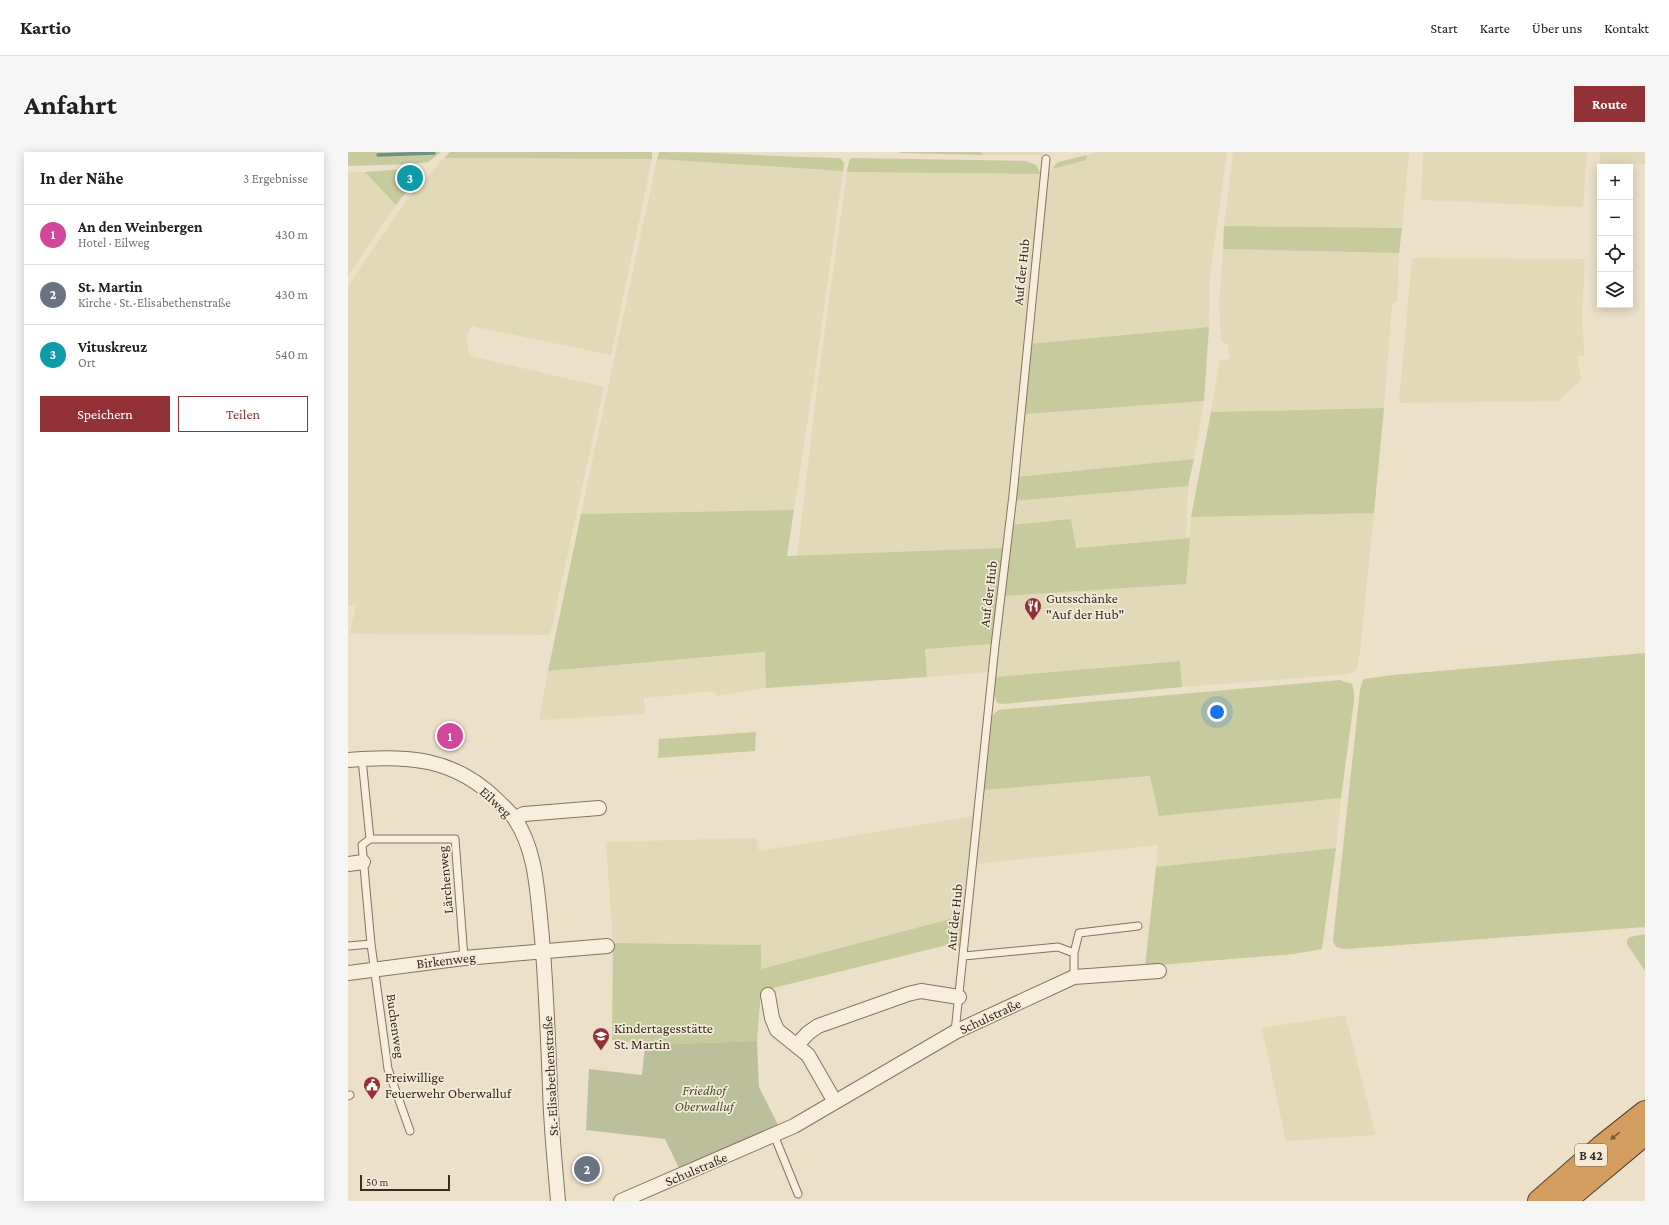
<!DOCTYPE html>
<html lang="de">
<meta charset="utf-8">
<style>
:root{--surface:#fff;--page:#f6f6f6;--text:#202124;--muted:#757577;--line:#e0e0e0;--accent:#923236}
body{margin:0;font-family:"Crimson Pro",serif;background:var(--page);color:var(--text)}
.controls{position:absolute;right:12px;top:12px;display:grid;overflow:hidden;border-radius:0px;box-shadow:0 2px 10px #0003}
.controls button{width:36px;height:36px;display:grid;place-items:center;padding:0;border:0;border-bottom:1px solid var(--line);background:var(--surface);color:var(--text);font:20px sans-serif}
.scale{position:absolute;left:12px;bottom:10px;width:90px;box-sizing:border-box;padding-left:4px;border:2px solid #392c21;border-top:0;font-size:11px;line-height:14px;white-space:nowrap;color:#392c21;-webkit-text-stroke:3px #f4ebd8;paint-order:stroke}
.you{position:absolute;left:869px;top:560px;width:14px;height:14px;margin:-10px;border:3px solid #fff;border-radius:50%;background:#1a73e8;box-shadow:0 0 0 6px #1a73e833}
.badge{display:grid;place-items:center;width:26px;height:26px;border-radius:50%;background:var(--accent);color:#fff;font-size:13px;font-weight:700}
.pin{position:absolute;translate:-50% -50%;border:2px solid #fff;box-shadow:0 1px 4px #0006}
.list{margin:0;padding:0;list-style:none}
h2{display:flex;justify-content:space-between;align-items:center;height:52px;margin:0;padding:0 16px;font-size:17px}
h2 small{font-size:13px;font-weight:400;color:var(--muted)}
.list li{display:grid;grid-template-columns:26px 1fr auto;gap:12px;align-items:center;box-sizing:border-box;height:60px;padding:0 16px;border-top:1px solid var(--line)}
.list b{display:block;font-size:15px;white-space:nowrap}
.list p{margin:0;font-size:13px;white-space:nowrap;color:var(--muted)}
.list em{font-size:13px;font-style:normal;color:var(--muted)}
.actions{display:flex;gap:8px;padding:12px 16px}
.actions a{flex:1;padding:9px 0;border:1px solid var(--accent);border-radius:0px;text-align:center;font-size:14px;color:var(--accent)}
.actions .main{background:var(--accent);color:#fff}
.icon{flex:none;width:22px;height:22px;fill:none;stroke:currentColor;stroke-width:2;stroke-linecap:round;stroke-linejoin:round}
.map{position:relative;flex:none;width:1297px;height:1049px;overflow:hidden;border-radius:0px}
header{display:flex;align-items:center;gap:24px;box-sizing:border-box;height:56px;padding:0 20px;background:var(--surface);border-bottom:1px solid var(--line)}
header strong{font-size:19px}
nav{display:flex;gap:22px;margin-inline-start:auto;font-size:14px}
.intro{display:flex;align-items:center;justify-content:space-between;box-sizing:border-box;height:96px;padding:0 24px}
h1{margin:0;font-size:28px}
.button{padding:10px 18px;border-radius:0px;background:var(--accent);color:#fff;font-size:14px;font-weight:700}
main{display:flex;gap:24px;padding:0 24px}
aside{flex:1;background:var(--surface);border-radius:0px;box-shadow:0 2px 10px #0003}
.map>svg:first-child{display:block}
.farmland{fill:#e1d9b7}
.green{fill:#c6ca9d}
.cemetery{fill:#bcbf9b}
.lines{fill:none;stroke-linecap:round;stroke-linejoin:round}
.stream{stroke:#708f86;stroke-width:3.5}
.lane-casing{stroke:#87735f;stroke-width:9}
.street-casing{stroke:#87735f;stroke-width:16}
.highway-casing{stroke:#554232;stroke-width:24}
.lane{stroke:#f7eedc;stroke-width:7}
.street{stroke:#f7eedc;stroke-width:14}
.highway{stroke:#d49e60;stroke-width:22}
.oneway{fill:#775a3a}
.labels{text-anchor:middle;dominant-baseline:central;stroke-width:3.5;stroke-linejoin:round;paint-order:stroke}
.shield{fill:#f4ebd8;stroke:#716558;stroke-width:1}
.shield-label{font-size:13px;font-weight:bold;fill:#392c21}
.street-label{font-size:14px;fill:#392c21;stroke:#f4ebd8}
.poi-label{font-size:14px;fill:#392c21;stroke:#f4ebd8;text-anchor:start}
.park-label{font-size:14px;font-style:italic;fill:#4a5429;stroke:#f4ebd8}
</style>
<header>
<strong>Kartio</strong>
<nav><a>Start</a><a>Karte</a><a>Über uns</a><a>Kontakt</a></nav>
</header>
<div class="intro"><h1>Anfahrt</h1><a class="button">Route</a></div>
<main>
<aside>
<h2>In der Nähe<small>3 Ergebnisse</small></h2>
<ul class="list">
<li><span class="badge" style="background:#d1479c">1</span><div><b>An den Weinbergen</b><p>Hotel · Eilweg</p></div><em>430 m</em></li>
<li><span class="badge" style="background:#6b7280">2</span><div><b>St. Martin</b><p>Kirche · St.-Elisabethenstraße</p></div><em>430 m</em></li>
<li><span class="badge" style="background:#0f9aa8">3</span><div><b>Vituskreuz</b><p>Ort</p></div><em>540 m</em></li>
</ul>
<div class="actions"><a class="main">Speichern</a><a>Teilen</a></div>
</aside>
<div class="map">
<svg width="1297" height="1049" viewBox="0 0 1297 1049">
<rect width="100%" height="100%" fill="#ece0c9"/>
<!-- farmland -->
<path class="farmland" d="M 632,0 L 696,0 L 695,3 L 636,3 Z
M 749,0 L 879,0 L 862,123 L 861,175 L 681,192 L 700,23 L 705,15 L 709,16 L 738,8 L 739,3 Z
M 885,0 L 1061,0 L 1054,76 L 876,74 Z
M 1075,0 L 1239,0 L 1235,55 L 1073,48 Z
M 1252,0 L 1297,0 L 1297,12 L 1252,11 Z
M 96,6 L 304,7 L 263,203 L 124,174 L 118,185 L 122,204 L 256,235 L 202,483 L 2,482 L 8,452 L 0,454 L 0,134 L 57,50 Z
M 309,7 L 495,19 L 467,220 L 446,358 L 233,362 Z
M 0,20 L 17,20 L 48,53 L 0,124 Z
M 499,20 L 693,22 L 655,396 L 449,404 L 471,221 Z
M 875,97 L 1051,101 L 1049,149 L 1044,152 L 1036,256 L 863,260 L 872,208 L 882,207 L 880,193 L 873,189 L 871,152 Z
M 1064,106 L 1237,107 L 1234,161 L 1236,204 L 1229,205 L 1233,228 L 1210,249 L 1051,251 Z
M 856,249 L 846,307 L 668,325 L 677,262 Z
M 840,334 L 838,386 L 728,396 L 663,373 L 666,349 Z
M 1026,361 L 1012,500 L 1009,516 L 1007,519 L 1001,522 L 834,535 L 832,509 L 647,525 L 655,444 L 837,432 L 843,365 Z
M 645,492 L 642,520 L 579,525 L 576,497 Z
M 418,500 L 418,536 L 369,544 L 366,539 L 296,546 L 297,562 L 191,568 L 200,519 Z
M 802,624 L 811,664 L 993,646 L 988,696 L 808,715 L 810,693 L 627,712 L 636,638 Z
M 626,664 L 617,763 L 413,817 L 412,793 L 265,791 L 258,690 L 408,686 L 411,699 Z
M 997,863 L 1028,983 L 938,989 L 914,876 Z"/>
<!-- green -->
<path class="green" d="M 0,0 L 93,0 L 80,10 L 66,12 L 0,14 Z
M 102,0 L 304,0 L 304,7 L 96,6 Z
M 311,0 C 372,0 432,5 492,6 L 496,11 L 495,19 L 309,7 Z
M 551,0 L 632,0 L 636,3 L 552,1 Z
M 739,3 L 738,8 L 708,16 L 705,15 L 710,10 Z
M 503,6 L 678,9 L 688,13 L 693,22 L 499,20 L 501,9 Z
M 56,17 L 63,18 L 68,21 L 69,26 L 48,53 L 17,20 Z
M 876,74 L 1054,76 L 1051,101 L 875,97 Z
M 861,175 L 856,249 L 677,262 L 681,192 Z
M 1036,256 L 1026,361 L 843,365 L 863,260 Z
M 846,307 L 840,334 L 666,349 L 668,325 Z
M 446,358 L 439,404 L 655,396 L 645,492 L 577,497 L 579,525 L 418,536 L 417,500 L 200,519 L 233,362 Z
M 723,367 L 728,396 L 842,386 L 838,432 L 655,444 L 663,373 Z
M 1297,501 L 1297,775 L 998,797 C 991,797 986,795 985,788 L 1012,538 L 1014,530 L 1016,527 L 1045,523 Z
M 832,509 L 834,535 L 655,552 L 650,551 C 644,544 646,534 647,525 Z
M 992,528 L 1004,532 L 1006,539 L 1006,549 L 993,646 L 811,664 L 802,624 L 636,638 L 644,564 L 650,558 Z
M 408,580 L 407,599 L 310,606 L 311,587 Z
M 988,696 L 974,797 L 946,802 L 797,814 L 808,715 Z
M 617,763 L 613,795 L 599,793 L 413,839 L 409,889 L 297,893 L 264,888 L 265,791 L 413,793 L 413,817 Z
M 1297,782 L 1297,819 L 1279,792 L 1279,788 L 1282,785 Z"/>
<!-- cemetery -->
<path class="cemetery" d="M 409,889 L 411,935 L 430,973 L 332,1018 L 317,987 L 238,978 L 241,917 L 294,923 L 297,893 Z"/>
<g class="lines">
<!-- stream -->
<path class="stream" d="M 30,3 L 86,1"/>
<!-- lane casing -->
<g class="lane-casing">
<path id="lane" d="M 14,607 L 22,687
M 0,794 L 23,792
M 726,801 L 731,781 L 790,774
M 616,804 L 710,795 L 726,801 L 726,825
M 607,880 L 647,494 L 665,343 L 698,7
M 0,944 L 2,943
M 62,979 L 40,917 L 23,792 L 14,693 L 22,687 L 107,687 L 116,806
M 426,983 L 450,1042"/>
</g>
<!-- street casing -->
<g class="street-casing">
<path id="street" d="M 0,608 C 59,603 107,605 151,650 C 156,655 163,661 167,667 C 188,699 189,738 193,775 C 198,829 200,883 202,937 C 203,975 207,1012 210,1049
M 167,666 L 176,662 L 251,656
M 0,712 L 15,710
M 0,821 L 116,806 L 259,794
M 420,843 L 424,866 L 429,878 L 460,903 L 487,950
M 449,893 L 460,881 L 470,874 L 560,842 L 573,839 L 611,845
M 273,1049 L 446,974 L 607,880 L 726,825 L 811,819"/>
</g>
<!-- highway casing -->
<g class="highway-casing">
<path id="highway" d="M 1191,1049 L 1253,995 L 1297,960
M 1217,1049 L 1297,982"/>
</g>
<!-- lane -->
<use href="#lane" class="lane"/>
<!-- street -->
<use href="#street" class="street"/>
<!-- highway -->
<use href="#highway" class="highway"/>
</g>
<!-- one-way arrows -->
<defs><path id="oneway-solid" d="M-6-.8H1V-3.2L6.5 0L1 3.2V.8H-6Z"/></defs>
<use class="oneway" href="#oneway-solid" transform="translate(1267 984) rotate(141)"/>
<!-- icons -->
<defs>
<g id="restaurant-pin" transform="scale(0.9)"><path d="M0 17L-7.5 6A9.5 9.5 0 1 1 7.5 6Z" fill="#923236" stroke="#f4ebd8"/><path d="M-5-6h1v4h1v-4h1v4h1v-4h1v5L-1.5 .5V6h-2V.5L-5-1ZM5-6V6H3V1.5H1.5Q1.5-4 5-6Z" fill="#fff"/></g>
<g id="school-pin" transform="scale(0.9)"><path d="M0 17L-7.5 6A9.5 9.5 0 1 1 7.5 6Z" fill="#923236" stroke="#f4ebd8"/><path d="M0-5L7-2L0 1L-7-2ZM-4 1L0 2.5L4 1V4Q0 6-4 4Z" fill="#fff"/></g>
<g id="civic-pin" transform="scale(0.9)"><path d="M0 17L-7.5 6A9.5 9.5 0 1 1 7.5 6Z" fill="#923236" stroke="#f4ebd8"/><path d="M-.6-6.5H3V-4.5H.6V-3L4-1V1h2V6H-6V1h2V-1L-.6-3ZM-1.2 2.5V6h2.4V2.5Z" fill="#fff"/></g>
</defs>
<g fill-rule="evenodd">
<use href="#restaurant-pin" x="685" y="454"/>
<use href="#school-pin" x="253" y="884"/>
<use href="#civic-pin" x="24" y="933"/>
</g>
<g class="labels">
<!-- shield labels -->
<rect class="shield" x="1227" y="992" width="32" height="22" rx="3"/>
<g class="shield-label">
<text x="1243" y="1003">B 42</text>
</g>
<!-- street labels -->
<g class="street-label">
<text transform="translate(673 120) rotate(-84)">Auf der Hub</text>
<text transform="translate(640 442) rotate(-83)">Auf der Hub</text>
<text transform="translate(148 650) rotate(43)">Eilweg</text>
<text transform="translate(97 728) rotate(-95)">Lärchenweg</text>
<text transform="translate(606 765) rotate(-84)">Auf der Hub</text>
<text transform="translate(98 808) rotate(-7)">Birkenweg</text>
<text transform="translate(642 864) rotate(-25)">Schulstraße</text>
<text transform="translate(48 874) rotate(82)">Buchenweg</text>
<text transform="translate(202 924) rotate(-93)">St.-Elisabethenstraße</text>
<text transform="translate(348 1017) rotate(-23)">Schulstraße</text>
</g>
<!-- poi labels -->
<g class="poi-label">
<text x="698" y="446">Gutsschänke<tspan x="698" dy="16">"Auf der Hub"</tspan></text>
<text x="266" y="876">Kindertagesstätte<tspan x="266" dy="16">St. Martin</tspan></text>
<text x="37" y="925">Freiwillige<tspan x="37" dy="16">Feuerwehr Oberwalluf</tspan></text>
</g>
<!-- park labels -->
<g class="park-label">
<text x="356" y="938">Friedhof<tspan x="356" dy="16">Oberwalluf</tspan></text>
</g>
</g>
</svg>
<div class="controls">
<button>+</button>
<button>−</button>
<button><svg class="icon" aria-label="locate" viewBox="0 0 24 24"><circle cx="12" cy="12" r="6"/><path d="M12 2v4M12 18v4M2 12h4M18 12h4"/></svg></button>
<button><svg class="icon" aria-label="layers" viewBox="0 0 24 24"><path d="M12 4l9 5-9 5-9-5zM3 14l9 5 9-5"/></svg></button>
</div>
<div class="scale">50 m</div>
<div class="you"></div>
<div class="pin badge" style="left:102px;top:584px;background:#d1479c">1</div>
<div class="pin badge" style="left:239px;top:1017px;background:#6b7280">2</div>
<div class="pin badge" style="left:62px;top:26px;background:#0f9aa8">3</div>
</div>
</main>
